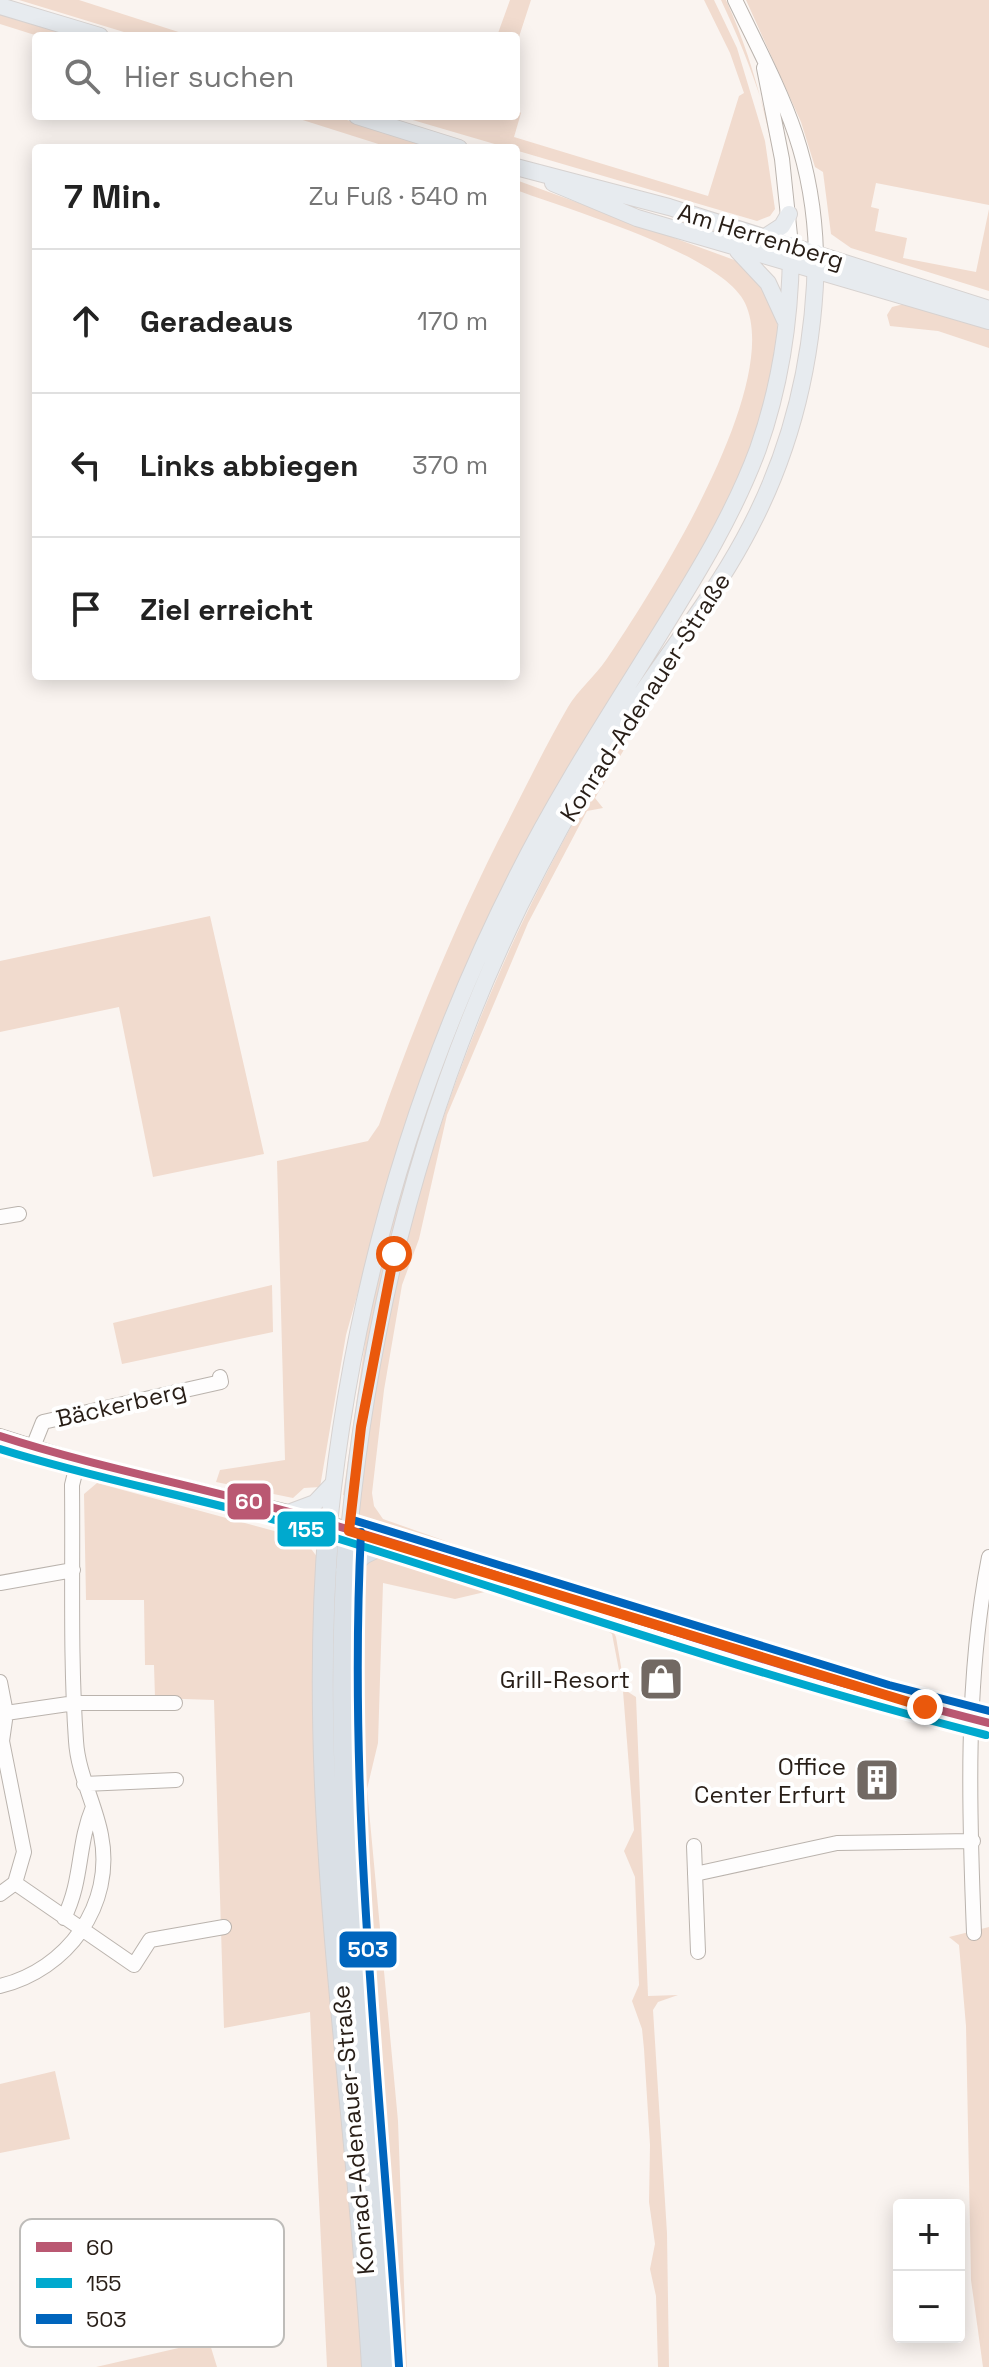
<!DOCTYPE html>
<html lang="de">
<meta charset="utf-8">
<style>
:root{--surface:#fff;--page:#f2f2f2;--text:#222;--muted:#767676;--line:#e0e0e0}
body{margin:0;font-family:"Space Grotesk",sans-serif;background:var(--page);color:var(--text)}
.controls{position:absolute;right:24px;bottom:24px;display:grid;overflow:hidden;border-radius:8px;box-shadow:0 4px 20px #0003}
.controls button{width:72px;height:72px;display:grid;place-items:center;padding:0;border:0;border-bottom:2px solid var(--line);background:var(--surface);color:var(--text);font:40px sans-serif}
.stop{position:absolute;width:24px;height:24px;margin:-18px;border:6px solid #ea580c;border-radius:50%;background:#fff}
.stop.end{background:#ea580c;border-color:#fff;box-shadow:0 2px 8px #0008}
.list{margin:0;padding:0;list-style:none}
h2{display:flex;justify-content:space-between;align-items:center;height:104px;margin:0;padding:0 32px;font-size:34px}
h2 small{font-size:26px;font-weight:400;color:var(--muted)}
.list li{display:grid;grid-template-columns:52px 1fr auto;gap:24px;align-items:center;box-sizing:border-box;height:144px;padding:0 32px;border-top:2px solid var(--line)}
.list b{display:block;font-size:30px;white-space:nowrap}
.list em{font-size:26px;font-style:normal;color:var(--muted)}
.icon{flex:none;width:44px;height:44px;fill:none;stroke:currentColor;stroke-width:2;stroke-linecap:round;stroke-linejoin:round}
.map{position:relative;flex:none;width:989px;height:2367px;overflow:hidden}
.search{position:absolute;background:var(--surface);box-shadow:0 4px 20px #0003;left:32px;top:32px;width:488px;height:88px;display:flex;align-items:center;gap:20px;box-sizing:border-box;padding:0 28px;border-radius:8px;color:var(--muted);font-size:30px}
.panel{position:absolute;background:var(--surface);box-shadow:0 4px 20px #0003;left:32px;top:144px;width:488px;height:536px;border-radius:8px}
.map>svg:first-child{display:block}
.green{fill:#f1dbce}
.lines{fill:none;stroke-linecap:round;stroke-linejoin:round}
.minor-casing{stroke:#bab3ad;stroke-width:16}
.major-casing{stroke:#d7d2d0;stroke-width:18}
.highway-casing{stroke:#d7d2d0;stroke-width:22}
.minor{stroke:#fefdfd;stroke-width:14}
.major{stroke:#e7ebef;stroke-width:16}
.highway{stroke:#dae0e6;stroke-width:20}
.bus-1-casing{stroke:#fff;stroke-width:14}
.bus-2-casing{stroke:#fff;stroke-width:14}
.bus-3-casing{stroke:#fff;stroke-width:14}
.bus-1{stroke:#ba5872;stroke-width:8}
.bus-2{stroke:#00a9ce;stroke-width:8}
.bus-3{stroke:#0065bd;stroke-width:8}
.route{stroke:#ea580c;stroke-width:10}
.labels{text-anchor:middle;dominant-baseline:central;stroke-width:8;stroke-linejoin:round;paint-order:stroke}
.street-label{font-size:24px;fill:#281e17;stroke:#fff}
.poi-label{font-size:24px;fill:#281e17;stroke:#fff;text-anchor:end}
.key{fill:#fff;stroke:#bebcb9;stroke-width:2}
.key-label{font-size:22px;fill:#281e17}
.line-badge{stroke:#fff;stroke-width:3}
.badge-label{font-size:22px;text-anchor:middle;font-weight:bold;fill:#fff}
</style>
<div class="map">
<svg width="989" height="2367" viewBox="0 0 989 2367">
<rect width="100%" height="100%" fill="#faf4f0"/>
<!-- green -->
<path class="green" d="M 19,0 L 79,0 L 191,36 L 137,36 Z
M 510,0 L 531,0 L 516,46 L 516,36 L 497,36 Z
M 704,0 L 714,0 L 737,48 L 765,141 L 775,209 L 770,216 L 757,221 L 399,116 L 516,116 L 516,108 L 521,113 L 514,137 L 708,196 L 739,96 L 744,93 L 730,53 Z
M 721,0 L 726,0 C 757,68 771,137 784,210 L 780,214 C 783,145 750,62 721,0 Z
M 746,0 L 989,0 L 989,205 L 876,183 L 871,207 L 879,209 L 875,231 L 907,238 L 903,258 L 976,272 L 989,209 L 989,291 L 851,248 L 831,234 L 823,172 L 815,167 L 801,122 Z
M 0,14 L 75,36 L 38,36 L 0,24 Z
M 290,116 L 334,116 L 437,148 L 391,148 Z
M 516,180 L 737,261 C 756,275 772,299 777,323 C 787,369 744,465 725,508 L 428,1063 L 398,1149 L 346,1335 L 320,1487 L 304,1488 L 293,1498 L 216,1482 L 220,1470 L 285,1460 L 277,1161 L 368,1141 L 379,1125 C 413,1028 452,933 498,841 C 521,797 543,750 568,707 C 578,690 595,676 606,660 C 653,591 784,385 745,303 C 722,254 569,210 516,190 Z
M 908,303 L 989,326 L 989,348 L 938,331 L 890,326 L 887,315 L 892,307 Z
M 622,739 L 628,743 L 595,798 L 603,808 L 587,811 L 528,923 L 447,1115 L 419,1239 L 402,1285 L 384,1390 L 372,1493 L 374,1506 L 383,1519 L 616,1601 L 610,1625 L 616,1637 L 625,1690 L 636,1697 L 648,1996 L 678,1995 L 658,2002 L 653,2010 L 667,2233 L 669,2367 L 658,2367 L 656,2296 L 650,2269 L 655,2244 L 649,2202 L 650,2145 L 644,2049 L 642,2029 L 632,2001 L 639,1985 L 635,1877 L 624,1851 L 634,1830 L 623,1691 L 612,1634 L 590,1619 L 508,1595 L 489,1591 L 455,1599 L 383,1583 L 378,1743 L 367,1789 L 398,2121 L 407,2367 L 394,2367 L 388,2224 L 353,1765 L 357,1738 C 356,1683 357,1630 359,1575 C 361,1549 358,1523 359,1497 C 362,1445 374,1393 384,1342 C 426,1126 507,926 622,739 Z
M 210,916 L 264,1154 L 153,1177 L 119,1007 L 0,1032 L 0,961 Z
M 404,1175 L 408,1177 L 398,1212 L 347,1496 L 343,1495 L 371,1301 Z
M 272,1285 L 273,1332 L 122,1364 L 113,1323 Z
M 97,1483 L 304,1539 L 320,1561 L 366,2367 L 327,2367 L 310,2012 L 224,2028 L 214,1700 L 155,1698 L 154,1665 L 145,1665 L 144,1600 L 86,1600 L 84,1494 Z
M 989,1927 L 989,2367 L 983,2367 L 971,2280 L 966,2026 L 959,1945 L 949,1937 Z
M 55,2071 L 70,2139 L 0,2153 L 0,2084 Z
M 209,2341 L 217,2367 L 96,2367 Z"/>
<g class="lines">
<!-- minor casing -->
<g class="minor-casing">
<path id="minor" d="M 735,0 C 779,91 813,148 816,253
M 764,68 L 782,159 L 791,245
M 0,1217 L 19,1214
M 0,1436 L 78,1461 L 308,1517 L 886,1697 L 989,1723
M 33,1447 L 43,1422 L 221,1382 L 220,1377
M 0,1583 L 73,1570
M 0,1682 L 6,1713 L 2,1741 L 24,1852 L 15,1883 L 0,1894
M 6,1713 L 75,1703 L 175,1703
M 84,1784 L 176,1780
M 694,1846 L 698,1952
M 695,1874 L 837,1843 L 973,1841
M 15,1883 L 134,1965 L 150,1940 L 224,1927
M 64,1918 C 83,1880 77,1845 93,1807
M 974,1933 C 969,1809 965,1679 989,1557
M 0,1986 C 67,1970 115,1905 101,1835 C 95,1803 78,1774 76,1741 C 70,1656 73,1570 72,1485 L 78,1461"/>
</g>
<!-- major casing -->
<g class="major-casing">
<path id="major" d="M 0,6 L 100,36
M 357,116 L 459,148
M 516,167 L 669,207 L 989,309
M 553,183 L 637,218 L 989,321
M 765,237 L 782,226 L 789,214
M 738,251 L 768,283 L 785,320
M 291,1512 L 315,1503 L 333,1484
M 329,1524 C 352,1298 414,1079 517,876 C 559,792 611,713 661,632 C 697,574 734,514 758,449 C 781,384 791,315 791,245
M 349,1531 C 370,1315 425,1101 520,905 C 553,839 589,774 629,712 C 667,654 711,600 744,539 C 793,450 815,354 816,253"/>
</g>
<!-- highway casing -->
<g class="highway-casing">
<path id="highway" d="M 329,1524 C 305,1806 356,2086 372,2367
M 349,1531 C 327,1808 373,2089 387,2367
M 346,1570 L 363,1554 L 385,1543"/>
</g>
<!-- minor -->
<use href="#minor" class="minor"/>
<!-- major -->
<use href="#major" class="major"/>
<!-- highway -->
<use href="#highway" class="highway"/>
<!-- bus-1 casing -->
<g class="bus-1-casing">
<path id="bus-1" d="M 0,1436 C 102,1469 208,1488 310,1518 C 537,1584 760,1665 989,1723"/>
</g>
<!-- bus-2 casing -->
<g class="bus-2-casing">
<path id="bus-2" d="M 0,1449 C 102,1481 207,1499 310,1530 C 535,1599 758,1677 986,1735"/>
</g>
<!-- bus-3 casing -->
<g class="bus-3-casing">
<path id="bus-3" d="M 353,1520 L 889,1685 L 989,1711
M 361,1532 C 347,1811 381,2088 399,2366"/>
</g>
<!-- bus-1 -->
<use href="#bus-1" class="bus-1"/>
<!-- bus-2 -->
<use href="#bus-2" class="bus-2"/>
<!-- bus-3 -->
<use href="#bus-3" class="bus-3"/>
</g>
<g class="lines">
<!-- route -->
<path class="route" d="M 394,1254 L 361,1427 L 349,1531 L 925,1707"/>
</g>
<!-- icons -->
<defs>
<g id="shop-square" transform="scale(2.3)"><rect x="-9" y="-9" width="18" height="18" rx="4" fill="#726963" stroke="#fff"/><path d="M-5-2.5h2.3a2.7 3.5 0 0 1 5.4 0H5L5.5 6h-11ZM-1.5-2.5h3a1.5 2.3 0 0 0-3 0Z" fill="#fff"/></g>
<g id="building-square" transform="scale(2.3)"><rect x="-9" y="-9" width="18" height="18" rx="4" fill="#726963" stroke="#fff"/><path d="M-4-6H4V6H1V3H-1V6H-4ZM-2.5-4.3h1.7v1.8h-1.7ZM.8-4.3h1.7v1.8H.8ZM-2.5-1h1.7V.8h-1.7ZM.8-1h1.7V.8H.8Z" fill="#fff"/></g>
</defs>
<g fill-rule="evenodd">
<use href="#shop-square" x="661" y="1679"/>
<use href="#building-square" x="877" y="1780"/>
</g>
<g class="labels">
<!-- street labels -->
<g class="street-label">
<text transform="translate(761 236) rotate(17)">Am Herrenberg</text>
<text transform="translate(645 697) rotate(-57)">Konrad-Adenauer-Straße</text>
<text transform="translate(121 1404) rotate(-13)">Bäckerberg</text>
<text transform="translate(353 2130) rotate(-95)">Konrad-Adenauer-Straße</text>
</g>
<!-- poi labels -->
<g class="poi-label">
<text x="630" y="1679">Grill-Resort</text>
<text x="846" y="1766">Office<tspan x="846" dy="28">Center Erfurt</tspan></text>
</g>
</g>
<!-- legend -->
<rect x="20" y="2219" width="264" height="128" rx="12" class="key"/>
<rect x="36" y="2242" width="36" height="10" fill="#ba5872"/>
<rect x="36" y="2278" width="36" height="10" fill="#00a9ce"/>
<rect x="36" y="2314" width="36" height="10" fill="#0065bd"/>
<g class="key-label">
<text x="86" y="2255">60</text>
<text x="86" y="2291">155</text>
<text x="86" y="2327">503</text>
</g>
<g class="line-badge">
<rect x="226" y="1482" width="46" height="39" rx="8" fill="#ba5872"/>
<rect x="276" y="1510" width="61" height="38" rx="8" fill="#00a9ce"/>
<rect x="338" y="1930" width="60" height="39" rx="8" fill="#0065bd"/>
</g>
<g class="badge-label">
<text x="249" y="1509">60</text>
<text x="306" y="1537">155</text>
<text x="368" y="1957">503</text>
</g>
</svg>
<div class="controls">
<button>+</button>
<button>−</button>
</div>
<div class="stop" style="left:394px;top:1254px"></div>
<div class="stop end" style="left:925px;top:1707px"></div>
<div class="search"><svg class="icon" aria-label="search" viewBox="0 0 24 24"><circle cx="10" cy="10" r="6"/><path d="M15 15l6 6"/></svg>Hier suchen</div>
<section class="panel">
<h2>7 Min.<small>Zu Fuß · 540 m</small></h2>
<ul class="list">
<li><svg class="icon" aria-label="ahead" viewBox="0 0 24 24"><path d="M12 20V5M6 11l6-6 6 6"/></svg><div><b>Geradeaus</b></div><em>170 m</em></li>
<li><svg class="icon" aria-label="left" viewBox="0 0 24 24"><path d="M17 20v-9H6M10 6l-5 5 5 5"/></svg><div><b>Links abbiegen</b></div><em>370 m</em></li>
<li><svg class="icon" aria-label="arrive" viewBox="0 0 24 24"><path d="M6 21V4h12l-3 4 3 4H6"/></svg><div><b>Ziel erreicht</b></div></li>
</ul>
</section>
</div>
